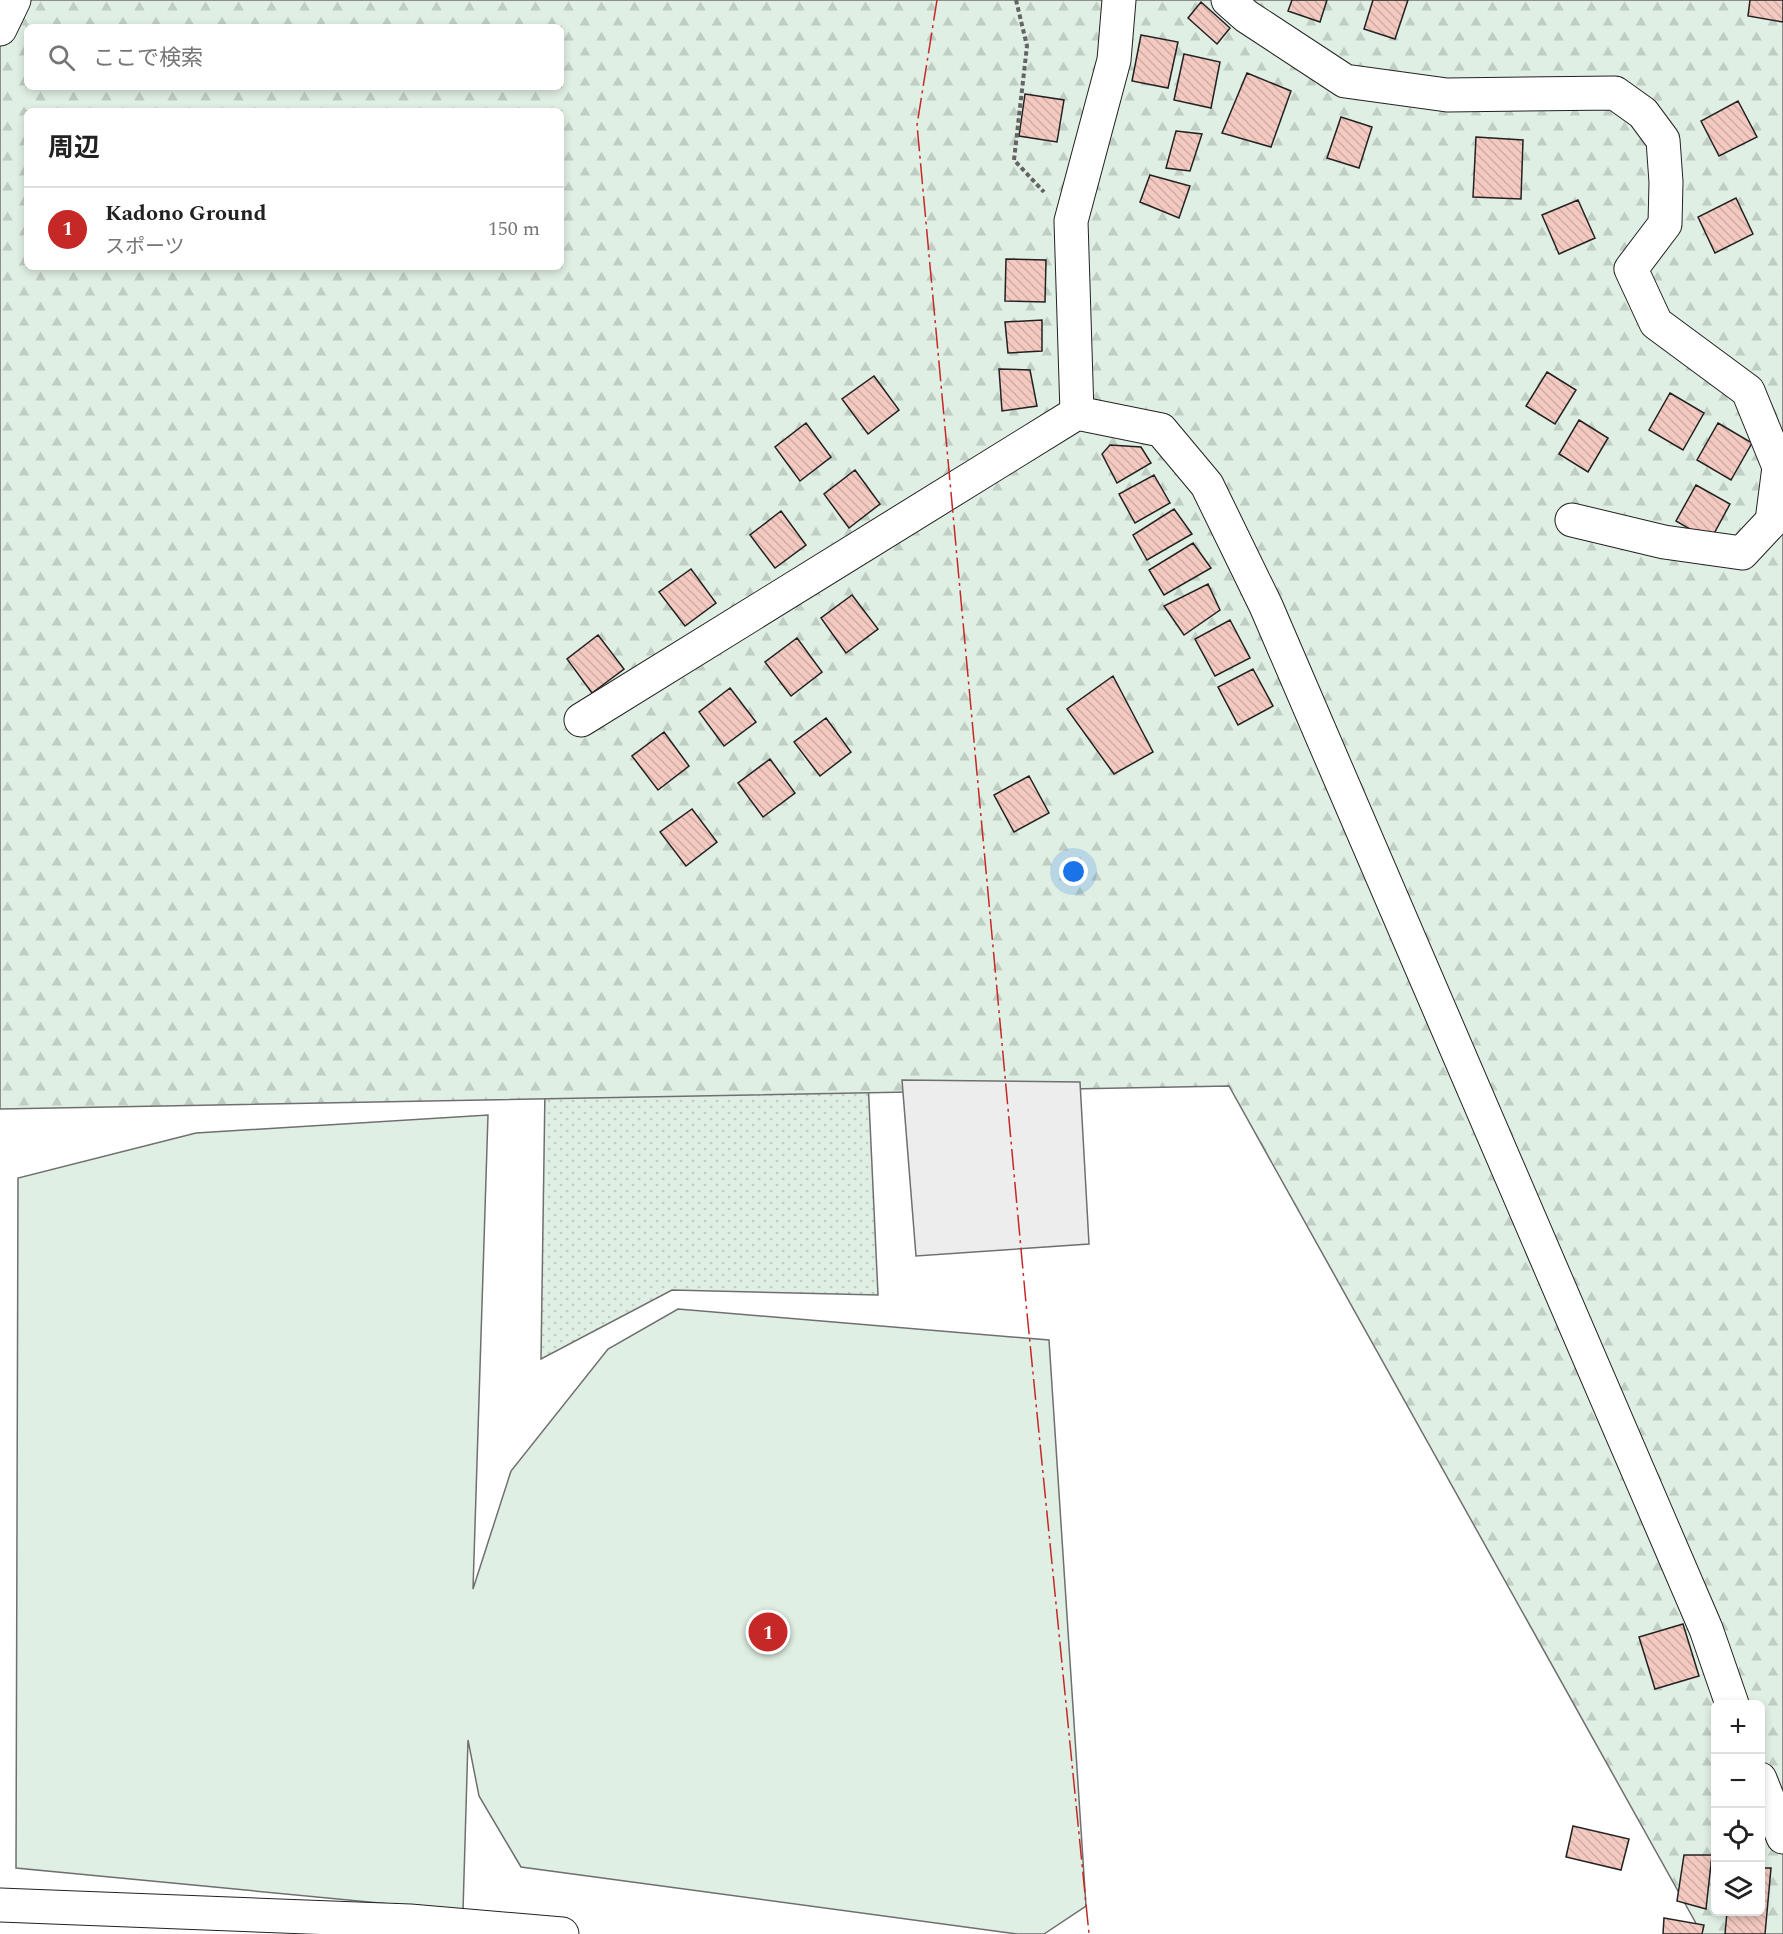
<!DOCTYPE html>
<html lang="ja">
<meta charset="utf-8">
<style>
:root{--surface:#fff;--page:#f2f2f2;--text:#222;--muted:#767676;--line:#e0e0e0;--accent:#c62828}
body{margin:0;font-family:Spectral,"Noto Sans JP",serif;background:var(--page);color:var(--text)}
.controls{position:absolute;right:18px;bottom:18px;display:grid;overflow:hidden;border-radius:9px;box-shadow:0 3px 9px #0003}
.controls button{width:54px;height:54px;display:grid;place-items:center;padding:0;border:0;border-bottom:2px solid var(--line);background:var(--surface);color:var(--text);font:30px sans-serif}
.you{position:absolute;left:1074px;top:872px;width:21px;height:21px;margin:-15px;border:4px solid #fff;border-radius:50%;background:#1a73e8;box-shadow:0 0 0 9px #1a73e833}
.badge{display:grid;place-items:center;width:39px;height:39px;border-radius:50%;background:var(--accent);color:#fff;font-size:20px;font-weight:700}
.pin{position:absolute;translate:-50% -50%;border:3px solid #fff;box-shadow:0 2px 6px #0006}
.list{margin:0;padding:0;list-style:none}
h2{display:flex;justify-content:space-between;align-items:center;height:78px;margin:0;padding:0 24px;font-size:26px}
h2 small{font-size:20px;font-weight:400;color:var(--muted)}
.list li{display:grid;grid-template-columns:39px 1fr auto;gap:18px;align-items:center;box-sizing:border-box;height:84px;padding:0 24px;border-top:2px solid var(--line)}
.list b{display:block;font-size:22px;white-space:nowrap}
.list p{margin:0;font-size:20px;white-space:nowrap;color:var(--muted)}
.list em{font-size:20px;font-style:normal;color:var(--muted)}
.icon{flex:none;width:33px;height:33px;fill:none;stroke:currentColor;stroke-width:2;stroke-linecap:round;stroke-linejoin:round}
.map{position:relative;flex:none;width:1783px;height:1934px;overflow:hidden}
.search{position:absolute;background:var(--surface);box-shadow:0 3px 9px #0003;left:24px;top:24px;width:540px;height:66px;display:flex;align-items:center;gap:15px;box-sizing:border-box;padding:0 21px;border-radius:9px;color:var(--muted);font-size:22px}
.panel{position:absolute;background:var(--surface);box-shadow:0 3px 9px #0003;left:24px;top:108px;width:540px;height:162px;border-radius:9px}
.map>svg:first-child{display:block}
.grass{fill:url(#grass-dots);stroke:#6f6f6f;stroke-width:1.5}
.forest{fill:url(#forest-firs);stroke:#6f6f6f;stroke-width:1.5;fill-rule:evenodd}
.garden{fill:#e0efe3;stroke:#6f6f6f;stroke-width:1.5}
.parking{fill:#ededed;stroke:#6f6f6f;stroke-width:1.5}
.building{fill:url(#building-back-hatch);stroke:#222;stroke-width:1.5}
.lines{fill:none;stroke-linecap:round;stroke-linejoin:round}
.minor-casing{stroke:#222;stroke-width:35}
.major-casing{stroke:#222;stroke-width:35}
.path{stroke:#646464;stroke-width:4;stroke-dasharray:4.5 3;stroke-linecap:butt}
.minor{stroke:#fff;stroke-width:33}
.major{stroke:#fff;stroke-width:33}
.power{stroke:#c62828;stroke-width:1.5;stroke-dasharray:21 4.5 3 4.5;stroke-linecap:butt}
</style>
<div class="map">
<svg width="1783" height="1934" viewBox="0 0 1783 1934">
<defs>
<pattern id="grass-dots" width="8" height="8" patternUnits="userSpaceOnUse" patternTransform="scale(1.5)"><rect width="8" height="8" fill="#e0efe3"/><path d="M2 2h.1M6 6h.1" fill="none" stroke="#c0cdc2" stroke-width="1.8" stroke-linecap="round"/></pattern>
<pattern id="forest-firs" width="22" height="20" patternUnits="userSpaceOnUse" patternTransform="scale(1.5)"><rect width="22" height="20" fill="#e0efe3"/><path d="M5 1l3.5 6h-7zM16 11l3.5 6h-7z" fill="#c0cdc2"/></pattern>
<pattern id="building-back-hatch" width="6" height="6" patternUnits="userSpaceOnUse" patternTransform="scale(1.5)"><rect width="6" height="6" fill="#f3c9c0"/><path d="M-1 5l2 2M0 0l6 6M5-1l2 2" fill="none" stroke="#d0aca5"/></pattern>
</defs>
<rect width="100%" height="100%" fill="#fff"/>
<!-- grass -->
<path class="grass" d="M 868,1080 L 878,1295 L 672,1290 L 541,1359 L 545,1089 Z"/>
<!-- forest -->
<path class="forest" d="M 0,0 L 1783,0 L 1783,1934 L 1702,1934 L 1229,1086 L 0,1109 ZM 27,27 L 561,27 L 561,87 L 27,87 ZM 27,111 L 561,111 L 561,267 L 27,267 ZM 1716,1704 L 1760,1704 L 1760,1912 L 1716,1912 Z"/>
<!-- garden -->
<path class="garden" d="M 488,1115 L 473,1589 L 511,1471 L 608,1349 L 678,1309 L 1049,1340 L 1086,1906 L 1044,1934 L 1017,1934 L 521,1867 L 479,1796 L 468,1740 L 463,1911 L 16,1868 L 18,1178 L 196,1133 Z"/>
<!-- parking -->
<path class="parking" d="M 902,1080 L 1080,1082 L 1089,1244 L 916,1256 Z"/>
<!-- building -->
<path class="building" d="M 1292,0 L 1327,0 L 1320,22 L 1288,11 Z
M 1373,0 L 1408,0 L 1395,39 L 1364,29 Z
M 1750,0 L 1783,0 L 1783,22 L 1748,16 Z
M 1201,2 L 1230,28 L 1217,44 L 1188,18 Z
M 1141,35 L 1178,42 L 1168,88 L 1132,81 Z
M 1184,54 L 1220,62 L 1211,108 L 1174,100 Z
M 1247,73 L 1291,91 L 1271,147 L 1222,133 Z
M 1025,94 L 1064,100 L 1057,142 L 1019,136 Z
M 1738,101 L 1757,137 L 1719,156 L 1701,121 Z
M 1341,117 L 1372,127 L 1359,168 L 1327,158 Z
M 1176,131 L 1202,134 L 1190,171 L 1166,168 Z
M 1476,137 L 1523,140 L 1521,199 L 1473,197 Z
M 1150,175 L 1190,186 L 1179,218 L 1140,202 Z
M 1736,198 L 1753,234 L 1715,253 L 1698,217 Z
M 1578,200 L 1595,238 L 1559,254 L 1542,215 Z
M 1006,259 L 1046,260 L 1045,302 L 1005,301 Z
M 1042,320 L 1042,351 L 1008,353 L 1005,322 Z
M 999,369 L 1030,370 L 1037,406 L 1002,411 Z
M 1547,372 L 1576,390 L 1555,424 L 1526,406 Z
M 874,376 L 899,410 L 868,434 L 842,399 Z
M 1670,393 L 1704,413 L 1683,450 L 1649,430 Z
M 1579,420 L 1608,438 L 1588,472 L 1559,454 Z
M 806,423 L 831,457 L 800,481 L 775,447 Z
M 1718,423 L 1752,443 L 1731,480 L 1697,460 Z
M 1110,445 L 1141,447 L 1151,463 L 1117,483 L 1102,454 Z
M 855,470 L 880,504 L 849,528 L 824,494 Z
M 1154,475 L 1170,503 L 1135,523 L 1119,494 Z
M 1696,485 L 1730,504 L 1710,541 L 1676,521 Z
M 1174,509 L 1192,534 L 1147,560 L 1133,535 Z
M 781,511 L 806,545 L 775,568 L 750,535 Z
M 1193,543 L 1211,568 L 1164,595 L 1149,570 Z
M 691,569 L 716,603 L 685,626 L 659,592 Z
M 1208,584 L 1220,610 L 1184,635 L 1164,606 Z
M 852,595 L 878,629 L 846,653 L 821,618 Z
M 1230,620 L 1250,658 L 1215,676 L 1195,639 Z
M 598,635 L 624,669 L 592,693 L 567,659 Z
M 797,638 L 822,672 L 791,696 L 765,662 Z
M 1253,669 L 1273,706 L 1238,725 L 1218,687 Z
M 1113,676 L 1153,752 L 1114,774 L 1067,709 Z
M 730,688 L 756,722 L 724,746 L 699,712 Z
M 826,718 L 851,752 L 820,776 L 794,742 Z
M 664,732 L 689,766 L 658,790 L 632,756 Z
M 770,759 L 795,793 L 763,817 L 738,783 Z
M 1029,776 L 1049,813 L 1014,832 L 994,795 Z
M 692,809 L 717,842 L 686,866 L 660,832 Z
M 1683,1624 L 1699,1676 L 1655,1689 L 1639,1637 Z
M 1573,1826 L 1629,1839 L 1621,1870 L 1566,1857 Z
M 1684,1855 L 1712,1855 L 1706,1909 L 1677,1901 Z
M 1760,1868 L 1771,1868 L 1765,1934 L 1725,1934 L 1727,1912 L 1760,1912 Z
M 1664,1918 L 1704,1925 L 1702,1934 L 1663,1934 Z"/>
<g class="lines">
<!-- minor casing -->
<g class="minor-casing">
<path id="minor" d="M 1119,0 L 1114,60 L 1071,221 L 1077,413 L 1161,430 L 1207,485 L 1266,606 L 1706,1629 L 1732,1704
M 1228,0 L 1246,16 L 1345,81 L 1447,95 L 1615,93 L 1643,113 L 1663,140 L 1666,182 L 1665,224 L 1631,269 L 1656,323 L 1748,391 L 1779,467 L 1772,521 L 1742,553 L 1664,542 L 1572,520
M 581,720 L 1077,413
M 1760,1779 L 1783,1837
M 0,1905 L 410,1921 L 562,1934"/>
</g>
<!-- major casing -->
<g class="major-casing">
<path id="major" d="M 0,29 L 14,0"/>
</g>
<!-- path -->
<path class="path" d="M 1016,0 L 1027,46 L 1014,160 L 1044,192"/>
<!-- minor -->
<use href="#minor" class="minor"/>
<!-- major -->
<use href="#major" class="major"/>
<!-- power -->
<path class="power" d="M 937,0 L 917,125 L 1026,1303 L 1089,1934"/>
</g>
</svg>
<div class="controls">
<button>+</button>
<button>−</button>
<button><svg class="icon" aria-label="locate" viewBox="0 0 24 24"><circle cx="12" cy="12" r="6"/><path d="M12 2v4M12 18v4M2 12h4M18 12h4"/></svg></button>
<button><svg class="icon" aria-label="layers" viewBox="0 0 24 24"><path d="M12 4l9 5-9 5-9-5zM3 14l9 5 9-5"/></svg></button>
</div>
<div class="you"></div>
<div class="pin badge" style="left:768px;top:1632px">1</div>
<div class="search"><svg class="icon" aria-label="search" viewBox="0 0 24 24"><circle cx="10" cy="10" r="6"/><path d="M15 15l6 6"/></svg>ここで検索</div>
<section class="panel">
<h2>周辺<small></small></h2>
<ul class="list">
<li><span class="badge">1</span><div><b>Kadono Ground</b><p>スポーツ</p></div><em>150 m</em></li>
</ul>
</section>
</div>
